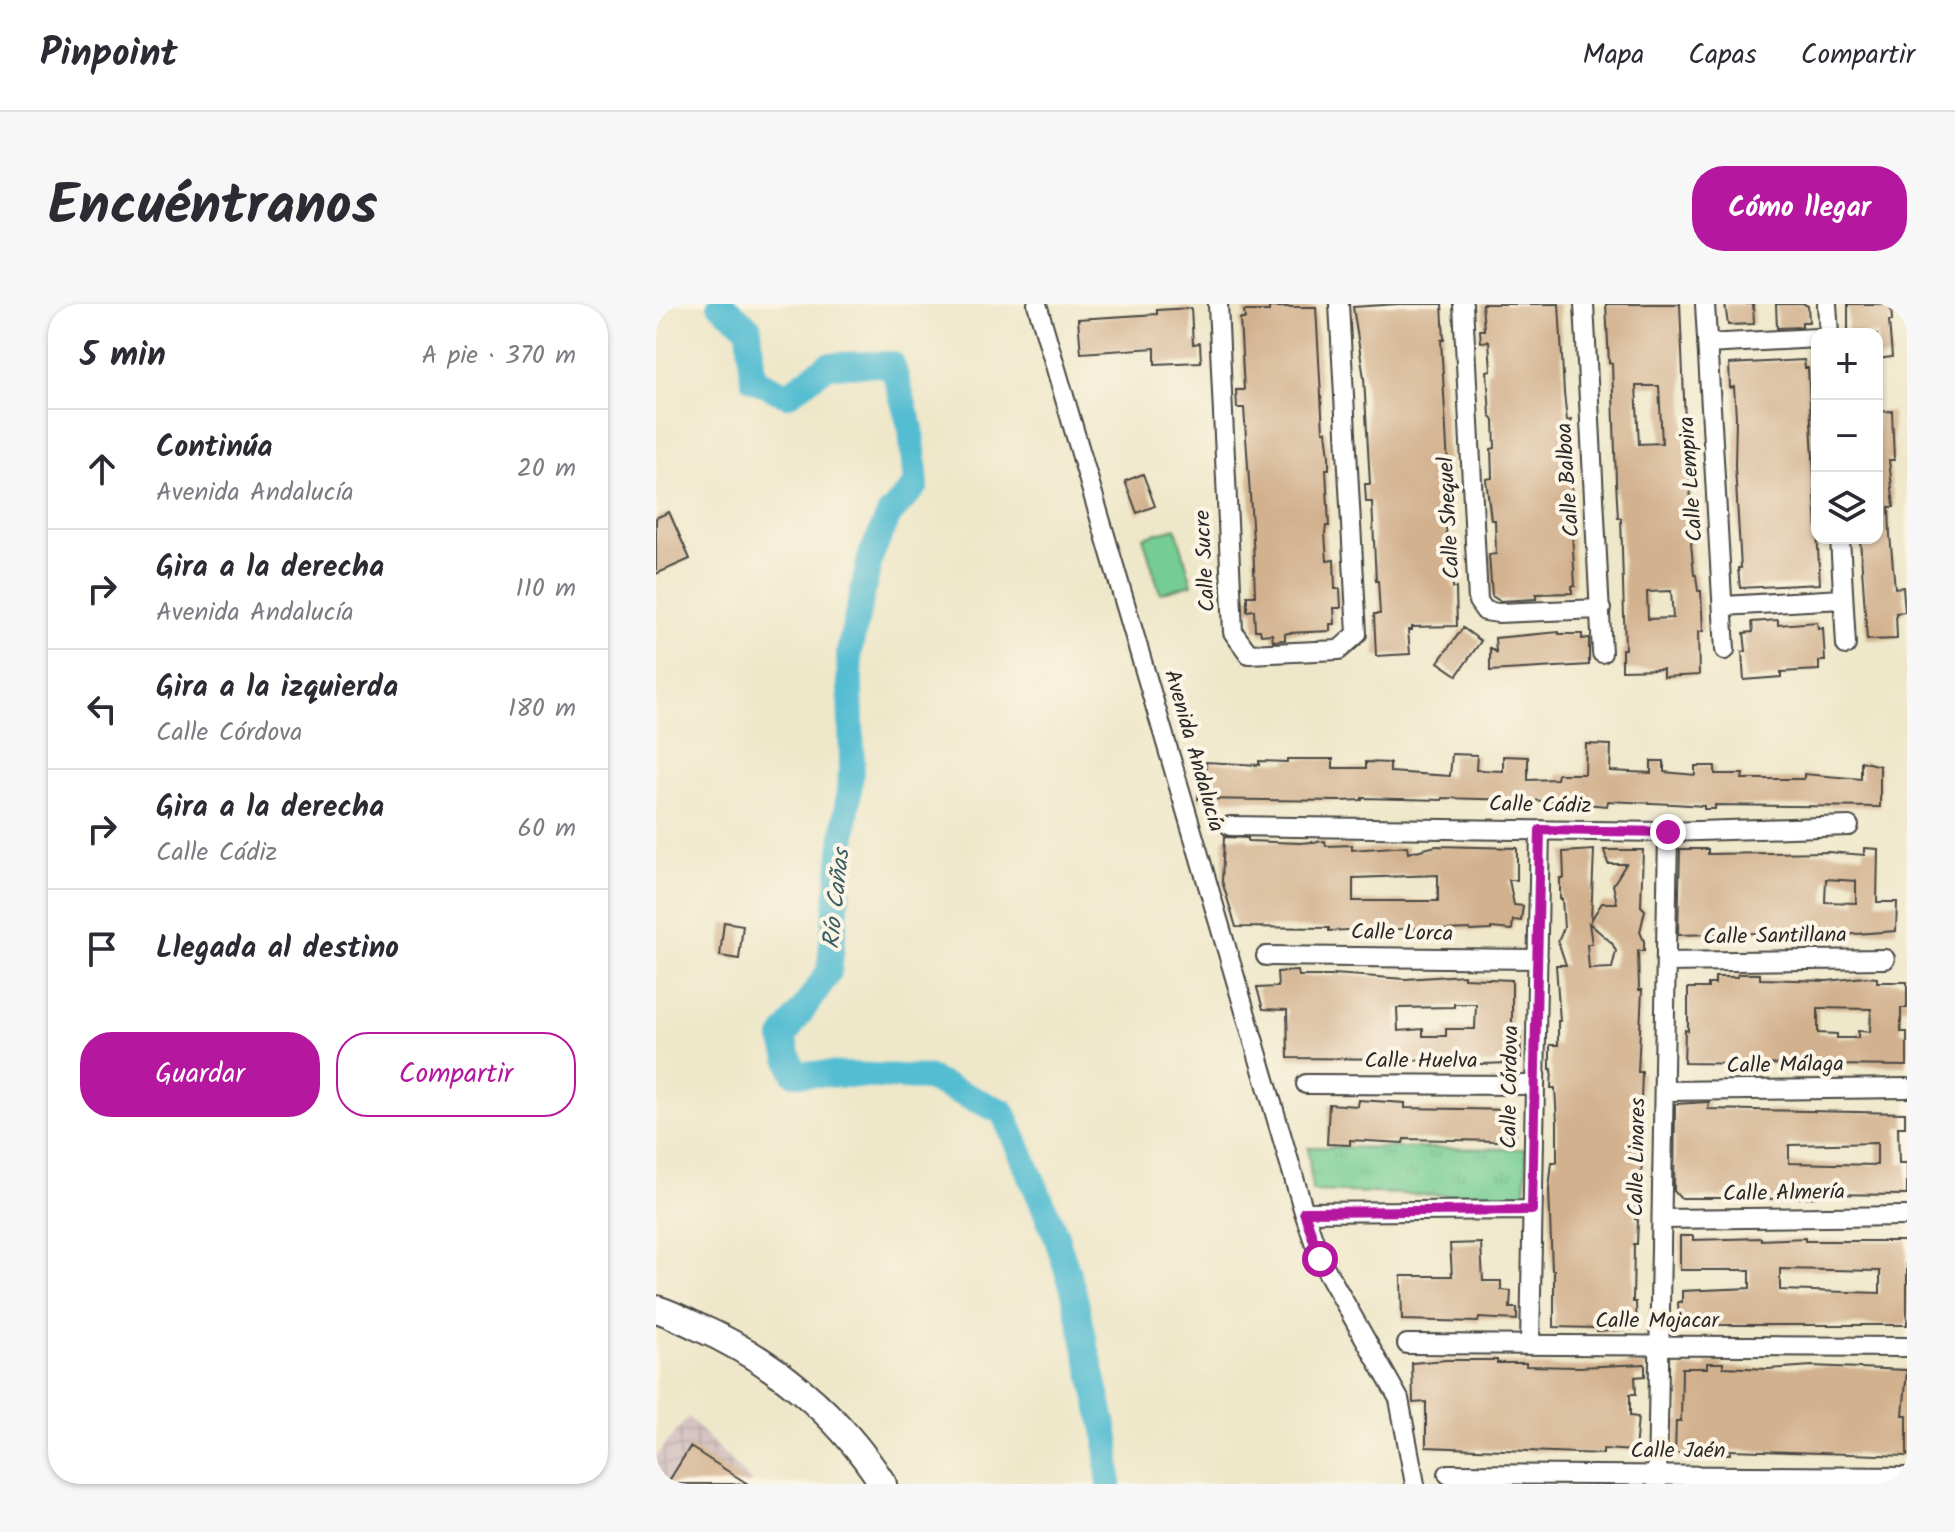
<!DOCTYPE html>
<html lang="es">
<meta charset="utf-8">
<style>
:root{--surface:#fff;--page:#f7f7f7;--text:#2b2b33;--muted:#7c7c81;--line:#e1e1e2;--accent:#b5179e}
body{margin:0;font-family:Kalam,sans-serif;background:var(--page);color:var(--text)}
.controls{position:absolute;right:24px;top:24px;display:grid;overflow:hidden;border-radius:16px;box-shadow:0 2px 6px #0004}
.controls button{width:72px;height:72px;display:grid;place-items:center;padding:0;border:0;border-bottom:2px solid var(--line);background:var(--surface);color:var(--text);font:40px sans-serif}
.stop{position:absolute;width:24px;height:24px;margin:-18px;border:6px solid #b5179e;border-radius:50%;background:#fff}
.stop.end{background:#b5179e;border-color:#fff;box-shadow:0 2px 8px #0008}
.list{margin:0;padding:0;list-style:none}
h2{display:flex;justify-content:space-between;align-items:center;height:104px;margin:0;padding:0 32px;font-size:34px}
h2 small{font-size:26px;font-weight:400;color:var(--muted)}
.list li{display:grid;grid-template-columns:52px 1fr auto;gap:24px;align-items:center;box-sizing:border-box;height:120px;padding:0 32px;border-top:2px solid var(--line)}
.list b{display:block;font-size:30px;white-space:nowrap}
.list p{margin:0;font-size:26px;white-space:nowrap;color:var(--muted)}
.list em{font-size:26px;font-style:normal;color:var(--muted)}
.actions{display:flex;gap:16px;padding:24px 32px}
.actions a{flex:1;padding:18px 0;border:2px solid var(--accent);border-radius:32px;text-align:center;font-size:28px;color:var(--accent)}
.actions .main{background:var(--accent);color:#fff}
.icon{flex:none;width:44px;height:44px;fill:none;stroke:currentColor;stroke-width:2;stroke-linecap:round;stroke-linejoin:round}
.map{position:relative;flex:none;width:1251px;height:1180px;overflow:hidden;border-radius:32px}
header{display:flex;align-items:center;gap:48px;box-sizing:border-box;height:112px;padding:0 40px;background:var(--surface);border-bottom:2px solid var(--line)}
header strong{font-size:38px}
nav{display:flex;gap:44px;margin-inline-start:auto;font-size:28px}
.intro{display:flex;align-items:center;justify-content:space-between;box-sizing:border-box;height:192px;padding:0 48px}
h1{margin:0;font-size:56px}
.button{padding:20px 36px;border-radius:32px;background:var(--accent);color:#fff;font-size:28px;font-weight:700}
main{display:flex;gap:48px;padding:0 48px}
aside{flex:1;background:var(--surface);border-radius:32px;box-shadow:0 2px 6px #0004}
.map>svg:first-child{display:block}
.industrial{fill:url(#industrial-grid)}
.grass{fill:#74cd93;stroke:#507c5f;stroke-width:2}
.park{fill:url(#park-tufts);stroke:#507c5f;stroke-width:2}
.lines{fill:none;stroke-linecap:round;stroke-linejoin:round}
.river{stroke:#55bdd2;stroke-width:26}
.building{fill:#d2b18e;fill-rule:evenodd}
.minor-casing{stroke:#484743;stroke-width:22}
.highway-casing{stroke:#484743;stroke-width:30}
.minor{stroke:#fff;stroke-width:18}
.highway{stroke:#fff;stroke-width:26}
.route{stroke:#b5179e;stroke-width:10}
.labels{text-anchor:middle;dominant-baseline:central;stroke-width:8;stroke-linejoin:round;paint-order:stroke}
.street-label{font-size:22px;fill:#2b2b2b;stroke:#fcf5e5}
.water-label{font-size:24px;font-style:italic;fill:#3a5e65;stroke:#fcf5e5}
</style>
<header>
<strong>Pinpoint</strong>
<nav><a>Mapa</a><a>Capas</a><a>Compartir</a></nav>
</header>
<div class="intro"><h1>Encuéntranos</h1><a class="button">Cómo llegar</a></div>
<main>
<aside>
<h2>5 min<small>A pie · 370 m</small></h2>
<ul class="list">
<li><svg class="icon" aria-label="ahead" viewBox="0 0 24 24"><path d="M12 20V5M6 11l6-6 6 6"/></svg><div><b>Continúa</b><p>Avenida Andalucía</p></div><em>20 m</em></li>
<li><svg class="icon" aria-label="right" viewBox="0 0 24 24"><path d="M7 20v-9h11M14 6l5 5-5 5"/></svg><div><b>Gira a la derecha</b><p>Avenida Andalucía</p></div><em>110 m</em></li>
<li><svg class="icon" aria-label="left" viewBox="0 0 24 24"><path d="M17 20v-9H6M10 6l-5 5 5 5"/></svg><div><b>Gira a la izquierda</b><p>Calle Córdova</p></div><em>180 m</em></li>
<li><svg class="icon" aria-label="right" viewBox="0 0 24 24"><path d="M7 20v-9h11M14 6l5 5-5 5"/></svg><div><b>Gira a la derecha</b><p>Calle Cádiz</p></div><em>60 m</em></li>
<li><svg class="icon" aria-label="arrive" viewBox="0 0 24 24"><path d="M6 21V4h12l-3 4 3 4H6"/></svg><div><b>Llegada al destino</b></div></li>
</ul>
<div class="actions"><a class="main">Guardar</a><a>Compartir</a></div>
</aside>
<div class="map">
<svg width="1251" height="1180" viewBox="0 0 1251 1180">
<defs>
<pattern id="industrial-grid" width="8" height="8" patternUnits="userSpaceOnUse" patternTransform="scale(2)"><rect width="8" height="8" fill="#d2bfbf"/><path d="M0 4h8M4 0v8" fill="none" stroke="#b4a4a4"/></pattern>
<pattern id="park-tufts" width="24" height="20" patternUnits="userSpaceOnUse" patternTransform="scale(2)"><rect width="24" height="20" fill="#74cd93"/><path d="M3 7l-1-3M5 7V3M7 7l1-3M15 17l-1-3M17 17v-4M19 17l1-3" fill="none" stroke="#65b07f"/></pattern>
</defs>
<rect width="100%" height="100%" fill="#fcf5e5"/>
<filter id="ink" filterUnits="userSpaceOnUse"><feTurbulence type="fractalNoise" baseFrequency=".0125" numOctaves="2"/><feDisplacementMap in="SourceGraphic" scale="16" xChannelSelector="R" yChannelSelector="G"/><feConvolveMatrix kernelMatrix="1 2 1 2 8 2 1 2 1" color-interpolation-filters="sRGB"/></filter>
<filter id="wash" filterUnits="userSpaceOnUse"><feTurbulence type="fractalNoise" baseFrequency=".006" numOctaves="4" result="noise"/><feDisplacementMap in="SourceGraphic" scale="32" xChannelSelector="R" yChannelSelector="G"/><feGaussianBlur stdDeviation="1.8" result="paint"/><feColorMatrix in="noise" values="0 0 0 0 0 0 0 0 0 0 0 0 0 0 0 0 0 1.4 0 .05"/><feComposite in="paint" operator="in"/></filter>
<g filter="url(#wash)">
<rect width="100%" height="100%" fill="#eee7c9"/>
<!-- industrial -->
<path class="industrial" d="M 32,1113 L 97,1180 L 0,1180 L 0,1152 Z"/>
<!-- grass -->
<path class="grass" d="M 520,224 L 536,280 L 504,289 L 487,233 Z"/>
<!-- park -->
<path class="park" d="M 652,843 L 871,845 L 869,894 L 656,887 Z"/>
<g class="lines">
<!-- river -->
<path class="river" d="M 64,0 L 93,24 L 97,75 L 131,91 L 172,61 L 236,60 L 255,125 L 260,181 L 233,211 L 215,251 L 193,348 L 196,458 L 173,668 L 127,734 L 138,769 L 271,774 L 347,808 L 399,929 L 417,985 L 451,1135 L 453,1180"/>
</g>
<g id="blocks">
<!-- building -->
<path class="building" d="M 742,0 L 786,0 L 788,36 L 785,36 L 795,216 L 791,216 L 790,223 L 792,254 L 796,254 L 797,284 L 800,284 L 801,322 L 756,323 L 756,326 L 752,326 L 754,350 L 720,352 L 718,310 L 724,310 L 722,277 L 720,277 L 716,198 L 710,198 L 709,180 L 714,180 L 708,74 L 697,3 Z
M 826,0 L 903,0 L 908,89 L 911,117 L 915,116 L 916,133 L 912,133 L 912,158 L 919,209 L 915,209 L 919,282 L 916,282 L 916,289 L 880,290 L 880,295 L 844,297 L 836,292 L 833,251 L 840,250 L 839,216 L 835,216 L 830,175 L 836,174 L 835,145 L 839,144 L 838,117 L 834,111 L 831,67 L 835,66 L 833,37 L 825,38 L 824,26 L 828,26 Z
M 950,0 L 1024,0 L 1029,118 L 1036,213 L 1040,213 L 1041,234 L 1037,234 L 1037,238 L 1035,239 L 1038,271 L 1040,271 L 1042,287 L 1045,287 L 1047,327 L 1042,328 L 1043,371 L 1007,373 L 1007,365 L 966,366 L 966,345 L 969,345 L 965,214 L 962,214 L 960,178 L 956,59 L 953,59 ZM 980,82 L 1003,82 L 1006,139 L 983,140 ZM 1015,287 L 1017,314 L 992,315 L 991,288 Z
M 1069,0 L 1097,0 L 1098,20 L 1072,21 Z
M 1120,0 L 1148,0 L 1152,2 L 1153,18 L 1146,18 L 1146,23 L 1121,24 Z
M 1192,0 L 1235,0 L 1236,17 L 1233,17 L 1236,53 L 1221,55 L 1221,30 L 1192,30 Z
M 613,3 L 660,3 L 667,127 L 670,127 L 673,153 L 673,165 L 670,165 L 673,222 L 670,222 L 669,229 L 671,257 L 678,256 L 679,285 L 684,285 L 685,304 L 678,304 L 679,320 L 674,320 L 674,327 L 632,329 L 629,330 L 629,336 L 617,337 L 616,330 L 605,331 L 604,326 L 599,326 L 598,306 L 591,307 L 591,292 L 599,292 L 597,235 L 588,104 L 581,104 L 580,86 L 588,86 L 584,15 L 589,15 L 588,7 L 613,7 Z
M 535,4 L 537,40 L 544,39 L 545,58 L 499,60 L 499,44 L 425,49 L 422,15 L 501,10 L 501,6 Z
M 1148,56 L 1149,64 L 1152,64 L 1164,280 L 1084,284 L 1082,264 L 1085,264 L 1079,163 L 1080,112 L 1078,83 L 1074,84 L 1073,60 Z
M 1236,107 L 1238,156 L 1233,156 L 1238,203 L 1233,203 L 1234,231 L 1239,284 L 1247,283 L 1249,308 L 1240,309 L 1241,335 L 1211,336 L 1204,235 L 1221,234 L 1221,108 Z
M 487,170 L 499,202 L 481,209 L 469,177 Z
M 13,208 L 34,255 L 0,270 L 0,214 Z
M 1122,316 L 1122,321 L 1161,318 L 1162,325 L 1167,324 L 1169,357 L 1163,357 L 1163,366 L 1125,368 L 1125,373 L 1088,376 L 1086,348 L 1090,347 L 1088,329 L 1097,328 L 1096,318 Z
M 807,324 L 825,337 L 801,371 L 782,358 Z
M 903,328 L 903,330 L 926,330 L 926,335 L 933,334 L 933,361 L 834,367 L 834,344 L 840,348 L 839,334 Z
M 930,440 L 955,441 L 954,467 L 995,469 L 995,457 L 1008,457 L 1008,468 L 1039,471 L 1039,462 L 1059,462 L 1059,470 L 1087,470 L 1086,475 L 1148,475 L 1148,470 L 1205,475 L 1205,457 L 1224,462 L 1224,503 L 1059,501 L 1059,505 L 1048,505 L 1048,502 L 1017,500 L 952,497 L 951,502 L 929,500 L 929,498 L 787,494 L 786,496 L 706,494 L 706,496 L 685,497 L 542,495 L 544,479 L 549,479 L 550,458 L 603,461 L 603,457 L 631,458 L 631,455 L 677,455 L 677,464 L 710,464 L 710,458 L 734,459 L 734,468 L 794,472 L 796,450 L 821,451 L 820,466 L 847,467 L 847,452 L 872,453 L 872,476 L 901,475 L 902,470 L 929,470 Z
M 568,533 L 592,534 L 592,537 L 644,539 L 669,537 L 670,542 L 696,541 L 696,546 L 751,542 L 752,549 L 780,542 L 861,544 L 861,576 L 853,576 L 858,601 L 867,602 L 865,617 L 857,616 L 856,626 L 835,624 L 835,626 L 814,627 L 814,625 L 759,627 L 759,624 L 730,626 L 730,624 L 673,627 L 673,624 L 580,623 L 566,577 ZM 782,571 L 782,597 L 697,597 L 697,574 Z
M 1208,544 L 1222,545 L 1221,598 L 1241,598 L 1240,627 L 1185,631 L 1142,628 L 1022,631 L 1024,545 L 1052,545 L 1052,550 L 1172,548 L 1208,551 ZM 1170,575 L 1200,577 L 1200,599 L 1169,598 Z
M 938,546 L 935,616 L 946,599 L 961,599 L 957,581 L 970,560 L 952,560 L 948,546 L 987,546 L 985,602 L 989,606 L 984,628 L 988,637 L 988,647 L 982,647 L 983,686 L 986,686 L 982,768 L 986,768 L 984,826 L 987,826 L 987,840 L 985,874 L 980,882 L 979,915 L 982,916 L 981,940 L 978,940 L 977,998 L 980,998 L 981,1025 L 941,1027 L 941,1024 L 898,1023 L 898,966 L 896,966 L 893,885 L 896,858 L 901,858 L 901,818 L 899,784 L 895,784 L 896,765 L 894,765 L 894,741 L 902,741 L 902,717 L 904,717 L 900,661 L 910,661 L 902,637 L 908,624 L 906,595 L 904,595 L 904,574 L 908,574 L 907,548 ZM 933,619 L 956,639 L 960,647 L 956,664 L 933,665 L 931,640 L 936,640 Z
M 68,618 L 87,621 L 83,655 L 64,652 Z
M 642,667 L 643,672 L 678,672 L 678,670 L 750,675 L 808,671 L 808,674 L 856,676 L 856,728 L 864,728 L 865,754 L 856,754 L 854,759 L 826,760 L 782,758 L 782,755 L 752,757 L 752,755 L 632,754 L 631,706 L 607,705 L 601,684 L 622,683 L 621,668 ZM 798,700 L 820,700 L 819,725 L 790,725 L 790,732 L 767,732 L 767,725 L 742,727 L 741,704 L 798,703 Z
M 1082,670 L 1104,670 L 1104,675 L 1171,677 L 1209,673 L 1221,674 L 1221,678 L 1251,678 L 1251,704 L 1245,704 L 1245,728 L 1251,728 L 1251,762 L 1028,759 L 1029,726 L 1032,727 L 1032,684 L 1052,684 L 1052,680 L 1059,680 L 1059,673 L 1081,673 ZM 1162,704 L 1215,705 L 1214,728 L 1202,727 L 1202,734 L 1181,734 L 1181,730 L 1162,729 Z
M 702,796 L 749,799 L 749,804 L 860,806 L 860,832 L 847,832 L 845,837 L 748,835 L 747,839 L 694,836 L 694,841 L 671,840 L 673,800 L 701,802 Z
M 1053,798 L 1052,805 L 1249,809 L 1249,823 L 1242,823 L 1243,859 L 1251,859 L 1251,891 L 1159,890 L 1159,893 L 1118,895 L 1066,891 L 1066,894 L 1024,894 L 1018,887 L 1019,800 ZM 1221,839 L 1221,861 L 1133,859 L 1133,841 Z
M 1024,932 L 1037,932 L 1037,936 L 1105,934 L 1105,936 L 1149,934 L 1149,937 L 1251,937 L 1251,1021 L 1028,1021 L 1028,1018 L 1023,1018 L 1022,998 L 1026,998 L 1026,987 L 1094,984 L 1094,966 L 1024,966 ZM 1124,965 L 1224,967 L 1224,989 L 1124,986 Z
M 825,939 L 827,977 L 845,977 L 845,986 L 855,987 L 854,1004 L 861,1004 L 861,1016 L 823,1014 L 822,1018 L 746,1016 L 745,972 L 796,972 L 794,940 Z
M 790,1056 L 841,1056 L 841,1059 L 870,1059 L 870,1062 L 923,1063 L 989,1060 L 989,1072 L 979,1073 L 980,1090 L 974,1090 L 974,1112 L 982,1113 L 979,1147 L 947,1145 L 947,1150 L 770,1143 L 770,1098 L 757,1099 L 756,1059 Z
M 1051,1059 L 1067,1059 L 1067,1063 L 1112,1065 L 1156,1062 L 1251,1066 L 1247,1111 L 1251,1111 L 1251,1152 L 1106,1147 L 1074,1146 L 1074,1150 L 1019,1149 L 1020,1117 L 1025,1117 L 1026,1064 L 1051,1064 Z
M 34,1143 L 92,1180 L 11,1180 Z"/>
</g>
</g>
<g filter="url(#ink)">
<use href="#blocks" fill-opacity="0" stroke="#484743" stroke-width="2"/>
<g class="lines">
<!-- minor casing -->
<g class="minor-casing">
<path id="minor" d="M 381,0 L 648,908 L 664,955 L 743,1095 L 759,1180
M 562,0 L 577,328 L 593,350 L 683,346 L 701,330 L 683,0
M 807,0 L 822,297 L 829,307 L 842,309 L 945,305
M 928,0 L 946,349
M 1049,0 L 1069,346
M 1171,0 L 1173,30
M 1051,40 L 1161,34
M 1184,234 L 1190,341
M 1068,302 L 1186,295
M 574,522 L 1012,528 L 1193,522
M 610,652 L 882,655
M 1010,658 L 1229,655
M 650,780 L 879,781
M 1008,787 L 1251,784
M 648,908 L 876,906
M 1006,915 L 1251,912
M 751,1040 L 1251,1043
M 874,1040 L 884,526
M 792,1170 L 1251,1173
M 1001,1180 L 1012,528"/>
</g>
<!-- highway casing -->
<g class="highway-casing">
<path id="highway" d="M 0,1005 C 14,1009 27,1016 40,1022 C 116,1055 183,1110 227,1180"/>
</g>
<!-- minor -->
<use href="#minor" class="minor"/>
<!-- highway -->
<use href="#highway" class="highway"/>
</g>
</g>
<g class="lines" filter="url(#ink)">
<!-- route -->
<path class="route" d="M 664,955 L 648,908 L 876,906 L 884,526 L 1012,528"/>
</g>
<g class="labels">
<!-- street labels -->
<g class="street-label">
<text transform="translate(1036 175) rotate(-94)">Calle Lempira</text>
<text transform="translate(913 176) rotate(-94)">Calle Balboa</text>
<text transform="translate(794 214) rotate(-93)">Calle Shequel</text>
<text transform="translate(550 257) rotate(-93)">Calle Sucre</text>
<text transform="translate(537 447) rotate(74)">Avenida Andalucía</text>
<text transform="translate(884 502) rotate(1)">Calle Cádiz</text>
<text transform="translate(746 630) rotate(1)">Calle Lorca</text>
<text transform="translate(1119 633) rotate(-1)">Calle Santillana</text>
<text x="765" y="757">Calle Huelva</text>
<text transform="translate(1129 762) rotate(-1)">Calle Málaga</text>
<text transform="translate(855 783) rotate(-89)">Calle Córdova</text>
<text transform="translate(982 853) rotate(-89)">Calle Linares</text>
<text transform="translate(1128 890) rotate(-1)">Calle Almería</text>
<text x="1001" y="1017">Calle Mojacar</text>
<text x="1022" y="1147">Calle Jaén</text>
</g>
<!-- water labels -->
<g class="water-label">
<text transform="translate(181 595) rotate(-84)">Río Cañas</text>
</g>
</g>
</svg>
<div class="controls">
<button>+</button>
<button>−</button>
<button><svg class="icon" aria-label="layers" viewBox="0 0 24 24"><path d="M12 4l9 5-9 5-9-5zM3 14l9 5 9-5"/></svg></button>
</div>
<div class="stop" style="left:664px;top:955px"></div>
<div class="stop end" style="left:1012px;top:528px"></div>
</div>
</main>
